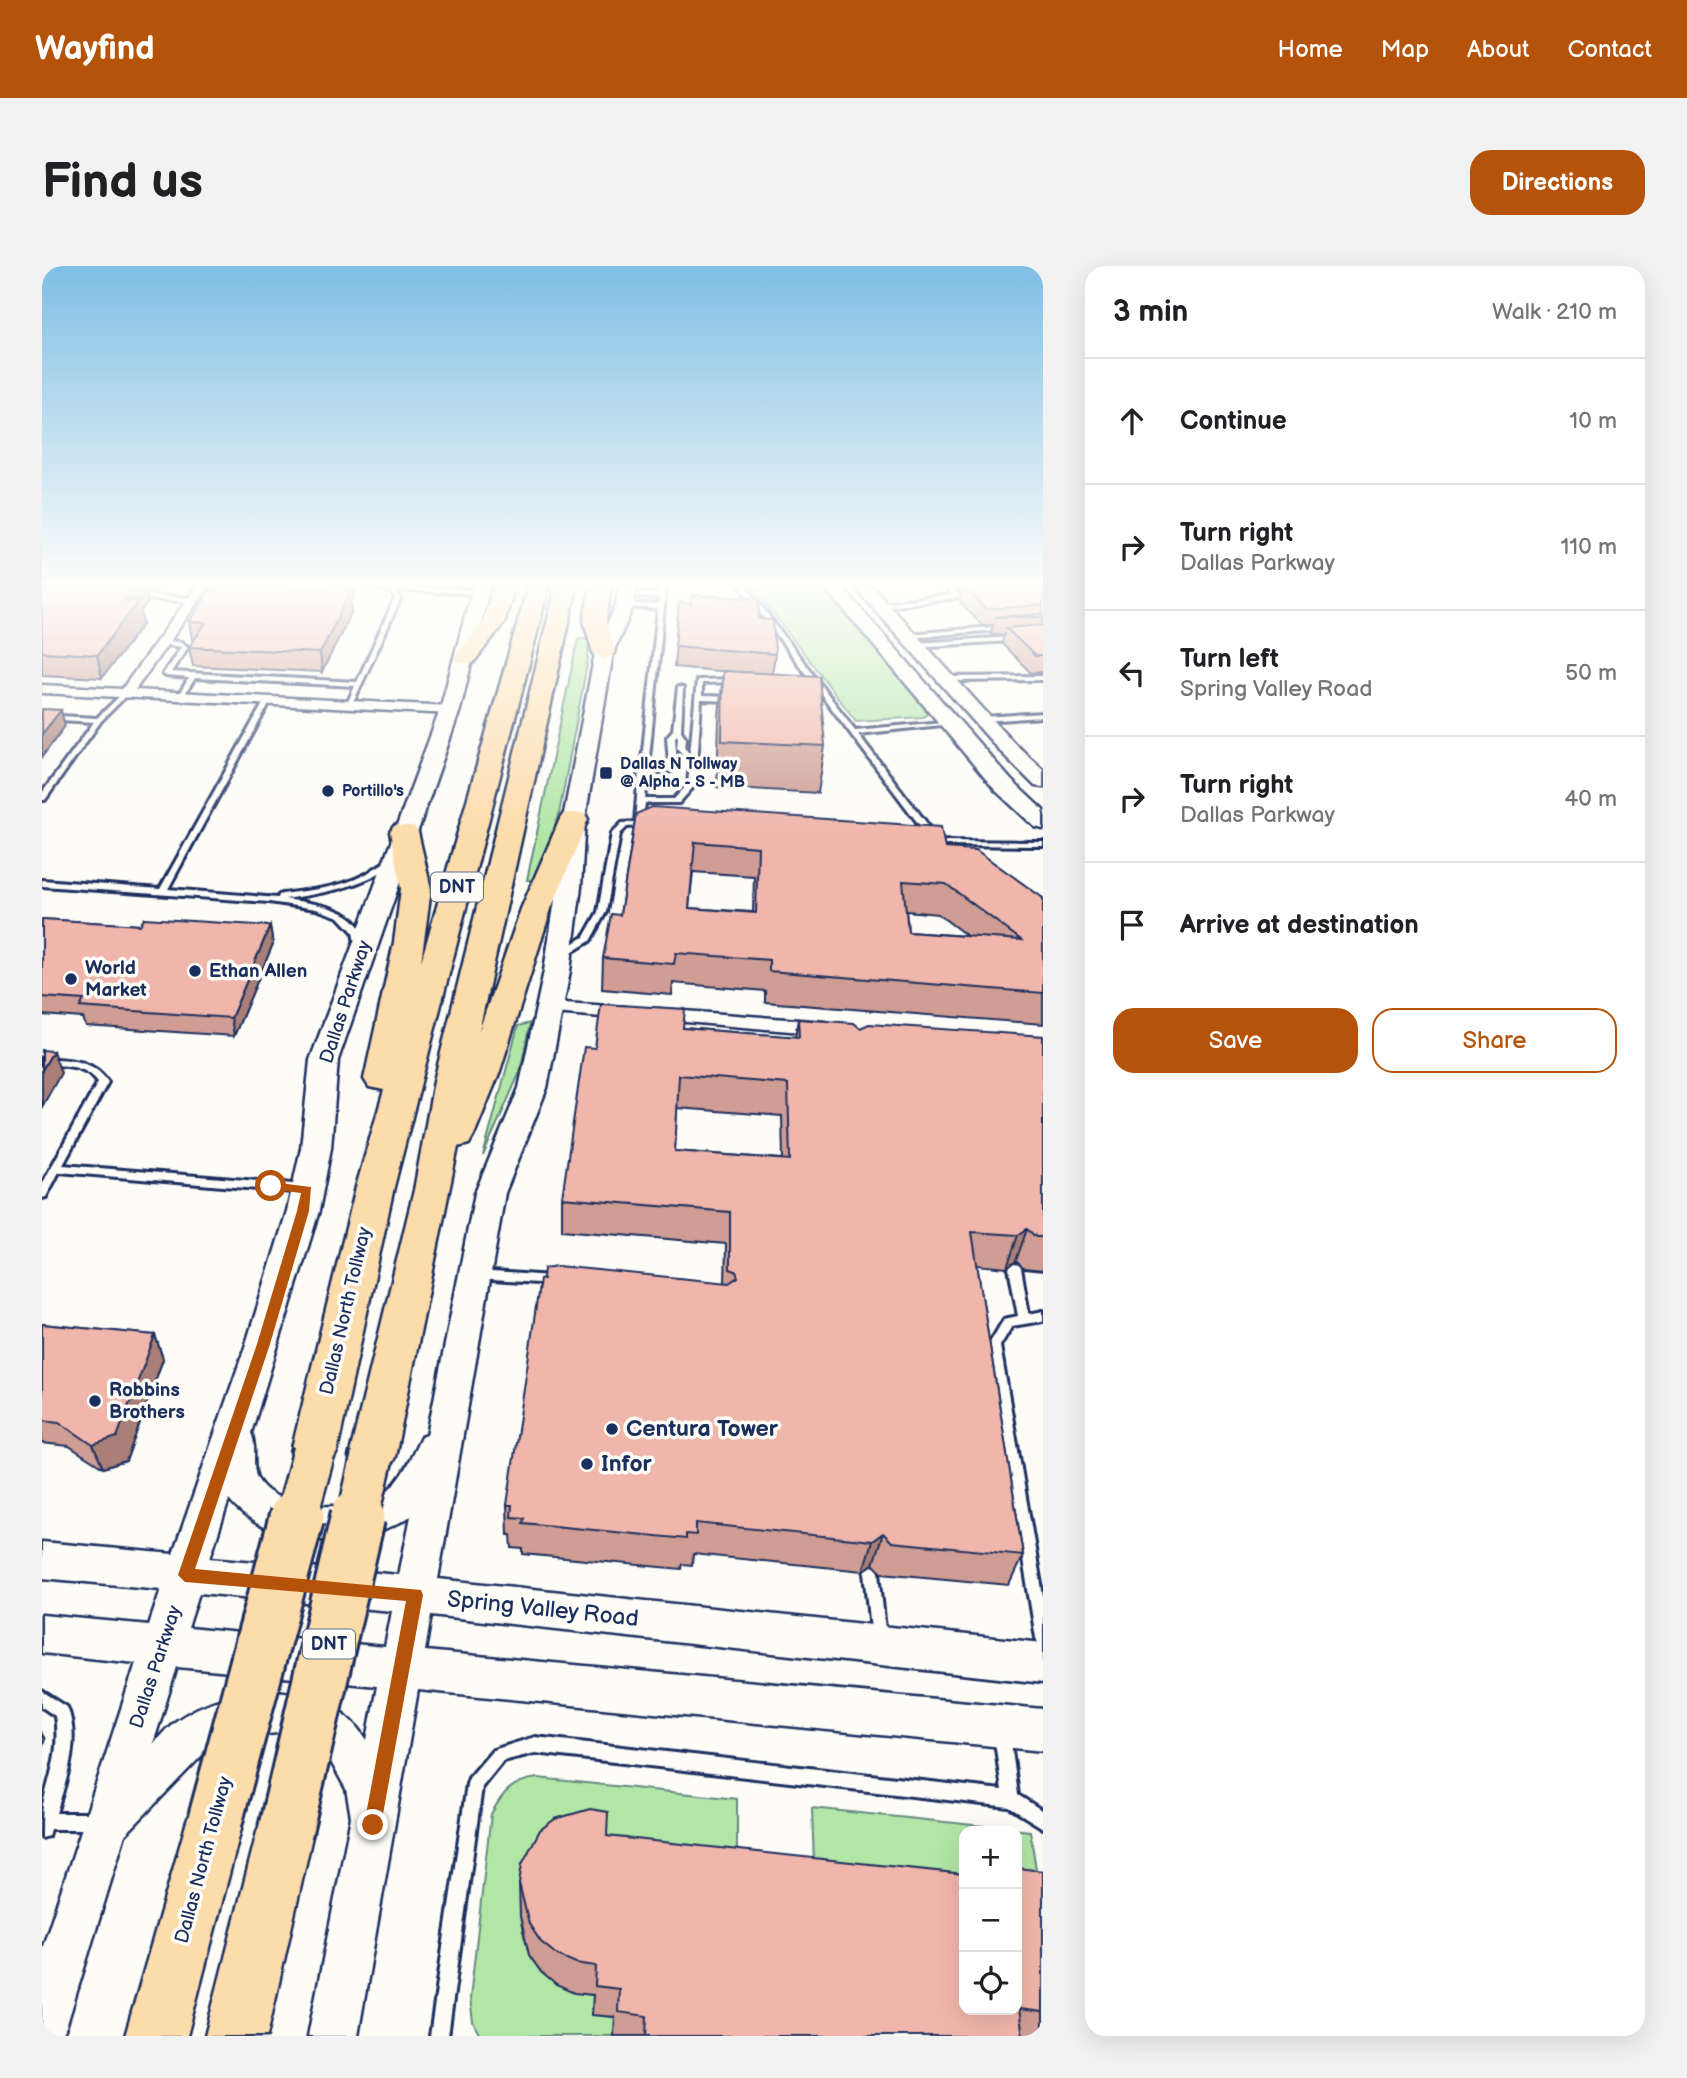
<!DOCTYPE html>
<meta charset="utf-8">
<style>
:root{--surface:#fff;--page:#f2f2f2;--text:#202124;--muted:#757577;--line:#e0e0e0;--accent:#b45309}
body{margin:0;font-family:"Balsamiq Sans",sans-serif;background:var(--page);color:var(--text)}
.controls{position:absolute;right:21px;bottom:21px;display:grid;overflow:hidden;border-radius:14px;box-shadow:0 7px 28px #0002}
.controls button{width:63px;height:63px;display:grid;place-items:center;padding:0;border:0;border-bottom:2px solid var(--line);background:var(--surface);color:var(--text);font:35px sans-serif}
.stop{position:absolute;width:21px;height:21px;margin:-16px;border:5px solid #b45309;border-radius:50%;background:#fff}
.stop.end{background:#b45309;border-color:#fff;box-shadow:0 2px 7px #0008}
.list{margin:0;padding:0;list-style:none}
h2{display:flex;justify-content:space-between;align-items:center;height:91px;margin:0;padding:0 28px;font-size:30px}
h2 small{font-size:23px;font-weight:400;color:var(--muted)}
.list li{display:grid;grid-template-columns:46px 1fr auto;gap:21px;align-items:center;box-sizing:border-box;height:126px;padding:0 28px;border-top:2px solid var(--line)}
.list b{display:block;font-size:26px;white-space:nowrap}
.list p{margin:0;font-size:23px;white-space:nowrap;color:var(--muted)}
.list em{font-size:23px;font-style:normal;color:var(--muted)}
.actions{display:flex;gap:14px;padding:21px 28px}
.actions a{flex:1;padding:16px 0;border:2px solid var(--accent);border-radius:21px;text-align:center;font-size:24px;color:var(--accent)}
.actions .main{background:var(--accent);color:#fff}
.icon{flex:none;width:38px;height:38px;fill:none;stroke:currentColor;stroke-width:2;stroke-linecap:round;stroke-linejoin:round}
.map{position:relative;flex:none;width:1001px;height:1770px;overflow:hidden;border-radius:21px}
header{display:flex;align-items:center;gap:42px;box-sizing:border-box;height:98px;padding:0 35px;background:var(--accent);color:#fff}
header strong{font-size:33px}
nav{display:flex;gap:38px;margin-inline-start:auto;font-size:24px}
.intro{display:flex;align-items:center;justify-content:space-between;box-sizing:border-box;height:168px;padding:0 42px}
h1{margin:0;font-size:49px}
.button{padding:18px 32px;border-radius:21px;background:var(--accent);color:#fff;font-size:24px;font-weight:700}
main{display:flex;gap:42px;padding:0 42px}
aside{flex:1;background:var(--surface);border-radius:21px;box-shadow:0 7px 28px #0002}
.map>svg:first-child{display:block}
.green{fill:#b2e6a7;stroke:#668a82;stroke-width:2}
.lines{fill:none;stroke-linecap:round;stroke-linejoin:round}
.service-casing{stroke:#1b2f5e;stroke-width:6}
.minor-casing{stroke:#1b2f5e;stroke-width:5}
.secondary-casing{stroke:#1b2f5e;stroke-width:5}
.motorway-casing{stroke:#1b2f5e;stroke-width:5}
.service{fill:#fdfcf7;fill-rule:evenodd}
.minor{fill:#fdfcf7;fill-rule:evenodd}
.secondary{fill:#fdfcf7;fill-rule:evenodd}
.motorway{fill:#fddcac;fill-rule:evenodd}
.motorway-bridge-far1-casing{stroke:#1b2f5e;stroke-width:46;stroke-linecap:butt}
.motorway-bridge-casing{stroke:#1b2f5e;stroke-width:59;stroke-linecap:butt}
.motorway-bridge-far1{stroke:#fddcac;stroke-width:41}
.motorway-bridge{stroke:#fddcac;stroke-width:53}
.wall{fill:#cf9d93;stroke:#1b2f5e;stroke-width:2;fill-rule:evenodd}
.shaded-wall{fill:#a97f78;stroke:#1b2f5e;stroke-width:2}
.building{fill:#f1b6ab;stroke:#1b2f5e;stroke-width:2;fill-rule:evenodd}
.route{fill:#b45309}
.poi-dot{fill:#1b2f5e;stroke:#fdfcf7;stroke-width:2.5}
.labels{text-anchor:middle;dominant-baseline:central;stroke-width:7;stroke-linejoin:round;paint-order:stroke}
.far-poi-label{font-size:16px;font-weight:bold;fill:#1b2f5e;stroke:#fdfcf7;text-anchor:start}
.shield{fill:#fdfcf7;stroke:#5f6c8c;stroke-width:2}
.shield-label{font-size:18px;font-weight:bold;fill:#1b2f5e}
.poi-label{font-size:19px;font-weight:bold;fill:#1b2f5e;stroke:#fdfcf7;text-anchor:start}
.street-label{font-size:19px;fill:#1b2f5e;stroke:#fdfcf7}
.near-poi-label{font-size:23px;font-weight:bold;fill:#1b2f5e;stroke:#fdfcf7;text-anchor:start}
.near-street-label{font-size:23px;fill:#1b2f5e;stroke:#fdfcf7}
</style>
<header>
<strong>Wayfind</strong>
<nav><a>Home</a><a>Map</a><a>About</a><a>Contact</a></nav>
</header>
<div class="intro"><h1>Find us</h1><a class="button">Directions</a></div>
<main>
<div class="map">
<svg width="1001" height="1770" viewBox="0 0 1001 1770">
<rect width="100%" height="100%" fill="#fdfcf7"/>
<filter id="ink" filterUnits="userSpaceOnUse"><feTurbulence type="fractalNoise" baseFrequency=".0143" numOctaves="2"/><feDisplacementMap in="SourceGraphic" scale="14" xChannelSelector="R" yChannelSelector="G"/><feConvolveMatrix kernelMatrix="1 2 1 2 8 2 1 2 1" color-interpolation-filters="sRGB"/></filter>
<g filter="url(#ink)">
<!-- green -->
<path class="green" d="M 710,320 L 779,320 L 884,444 L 885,448 L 881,451 L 814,455 Z
M 536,372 L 547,372 L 546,393 L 517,548 L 494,614 L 485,614 Z
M 488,757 L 478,806 L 441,890 L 476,760 Z
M 496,1512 L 695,1533 L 695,1618 L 478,1650 C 483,1693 507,1724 551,1729 L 550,1748 L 573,1751 L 572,1770 L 438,1770 L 431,1756 L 428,1732 L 449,1548 C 461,1526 470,1515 496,1512 Z
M 770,1542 L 988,1565 L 1000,1641 L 975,1638 L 975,1565 L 922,1565 L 922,1643 L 773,1627 Z"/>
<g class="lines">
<!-- service casing -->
<g class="service-casing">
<path id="service" d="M 326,320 L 439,324 L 442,326 L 439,328 L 353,324 L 359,332 L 310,439 L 305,438 L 313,420 L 153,412 L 141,431 L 139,432 L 136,430 L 147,412 L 124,410 L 121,408 L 139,381 L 118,378 L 118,376 L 120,375 L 139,376 L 146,381 L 129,406 L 315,416 L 353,332 L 349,326 Z
M 618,320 L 624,320 L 606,502 L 625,501 L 627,498 L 625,471 L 631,464 L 636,421 L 641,422 L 639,465 L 644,472 L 643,482 L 648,488 L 655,414 L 696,413 L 696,415 L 694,416 L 660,417 L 660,430 L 693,431 L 696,433 L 693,435 L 659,434 L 654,518 L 637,537 L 603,537 L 600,560 L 585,561 L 578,568 L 564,646 L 548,675 L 522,691 L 516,691 L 516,687 L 542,671 L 556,646 L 570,567 L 580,557 L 593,556 L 597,505 L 599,503 L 616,343 L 583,341 L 580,339 L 583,337 L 616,339 L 617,332 L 585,330 L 582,328 L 585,326 L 617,328 ZM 635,469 L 636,472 L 635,482 L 648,497 L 646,518 L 632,533 L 603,533 L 606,507 L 630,505 L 635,498 L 633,471 Z
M 698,320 L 704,320 L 813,464 L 911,455 L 911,457 L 909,458 L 816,468 L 893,568 L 893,572 L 887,572 Z
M 902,320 L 909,320 L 918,330 L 915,332 L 837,341 L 834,339 L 837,337 L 910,329 Z
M 90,329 L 151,332 L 154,334 L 151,336 L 88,332 L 87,331 Z
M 963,360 L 965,361 L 965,363 L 865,372 L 862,370 L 865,368 Z
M 1001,369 L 1001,373 L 873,381 L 870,379 L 873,377 Z
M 1001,410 L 1001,414 L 904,415 L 901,413 L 904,411 Z
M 82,426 L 87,427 L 59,455 L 3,534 L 0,534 L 0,527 L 52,456 L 0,453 L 0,449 L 55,452 Z
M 226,432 L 229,434 L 126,623 L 236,632 L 237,629 L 240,628 C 268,624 297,622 322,609 C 332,604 342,594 352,594 L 352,598 C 319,621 283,627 243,633 C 267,637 307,640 319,664 C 321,669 321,676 321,681 L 320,683 L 314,683 L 311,666 L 297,651 L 274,643 L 227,636 L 0,620 L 0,614 L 118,623 L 223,434 Z
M 1001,447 L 1001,451 L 941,455 L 937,453 L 941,451 Z
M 893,575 L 1001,576 L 1001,580 L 896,579 L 893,579 Z
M 0,792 C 26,794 50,792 66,816 L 21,899 L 263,919 L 268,923 L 263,927 L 17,906 L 4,931 L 0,932 L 0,918 L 56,816 C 43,798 20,800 0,798 Z
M 973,998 L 977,999 L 979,1002 L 987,1048 L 1001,1045 L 1001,1055 L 970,1060 L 958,1080 L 1001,1330 L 1001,1379 L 996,1377 L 994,1372 L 946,1080 L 962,1053 L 976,1050 L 967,1002 L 969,999 Z
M 435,1005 L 510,1010 L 514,1011 L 516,1014 L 514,1017 L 510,1018 L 435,1013 L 431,1012 L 429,1009 L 431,1006 Z
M 830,1300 L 835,1302 L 837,1306 L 844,1373 L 842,1378 L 837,1380 L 832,1378 L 830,1373 L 823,1306 L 825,1302 Z
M 0,1425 L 25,1441 C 39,1474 24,1515 14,1547 L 55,1547 L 61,1549 L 63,1555 L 61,1561 L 55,1563 L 8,1563 L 6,1570 L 0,1572 C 0,1561 0,1549 1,1538 C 9,1505 18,1486 13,1450 L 0,1441 Z
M 960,1461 L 965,1464 L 968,1469 L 976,1529 L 1001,1545 L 1001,1562 L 967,1541 L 493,1487 L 461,1495 L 440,1521 L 406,1770 L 388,1770 L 425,1518 L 427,1512 L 451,1484 L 493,1471 L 960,1524 L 952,1469 L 955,1464 Z"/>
</g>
<!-- minor casing -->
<g class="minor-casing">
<path id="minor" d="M 155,320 L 167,320 L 93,424 L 408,440 L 415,444 L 408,448 L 0,427 L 0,419 L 80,423 Z
M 507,736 L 584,741 L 593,747 L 584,753 L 500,746 L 498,742 Z
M 616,743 L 783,756 L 793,762 L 783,768 L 609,753 L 607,749 L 609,745 Z"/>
</g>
<!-- secondary casing -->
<g class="secondary-casing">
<path id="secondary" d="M 431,320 L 448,320 L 418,444 L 296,794 L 289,882 L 277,945 L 209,1167 C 216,1181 208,1200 216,1214 C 236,1247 316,1247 345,1225 C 361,1212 370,1189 379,1171 L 385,1169 L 433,927 L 477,822 L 502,705 L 515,621 L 521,553 L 553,387 L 574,339 L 577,320 L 594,320 L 592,339 L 571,387 L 543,553 L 539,621 L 528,705 L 505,822 L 463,927 L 396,1313 L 1001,1377 L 1001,1417 L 389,1349 L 383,1385 L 1001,1443 L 1001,1485 L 376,1424 L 316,1770 L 266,1770 L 309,1551 L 304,1523 L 288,1494 L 270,1475 L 242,1466 L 189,1473 L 163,1486 L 83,1569 L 25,1758 L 20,1770 L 0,1770 L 0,1683 L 94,1397 L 0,1387 L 0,1349 L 107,1359 L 119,1323 L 0,1312 L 0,1276 L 131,1288 L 204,1078 L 245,945 L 259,882 L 268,794 L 398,444 ZM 187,1234 C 229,1285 316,1284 369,1250 L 357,1309 L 168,1292 ZM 157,1327 L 350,1345 L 343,1381 L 146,1362 ZM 135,1401 L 335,1420 L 325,1474 C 285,1409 190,1416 134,1455 C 125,1461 118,1471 111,1478 Z
M 782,320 L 799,320 L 969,514 L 1001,544 L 1001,563 L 993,561 L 953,524 Z
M 812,320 L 830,320 L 972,477 L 1001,503 L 1001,521 L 993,520 L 958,485 Z"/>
</g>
<!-- motorway casing -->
<g class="motorway-casing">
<path id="motorway" d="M 452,320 L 473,320 L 462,357 L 431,397 L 415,397 L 412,392 L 440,356 Z
M 486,320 L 507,320 L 352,921 L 295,1186 L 288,1200 L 272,1205 L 256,1200 L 249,1186 L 314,921 L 342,824 L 327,821 L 322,813 L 352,676 L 359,623 L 348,566 L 352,560 L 372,560 L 376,566 L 389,623 L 379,696 Z
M 514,320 L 535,320 L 437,765 L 479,643 L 518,553 L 522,547 L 542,547 L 546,553 L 509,643 L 458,805 L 432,869 L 427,878 L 416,881 L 353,1191 L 346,1205 L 330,1210 L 314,1205 L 307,1191 L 372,924 L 392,815 Z
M 548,320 L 569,320 L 564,355 L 573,387 L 562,394 L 551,387 L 542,355 Z
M 173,1527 L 193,1535 L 201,1555 L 145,1770 L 83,1770 L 145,1555 L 153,1535 Z
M 243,1538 L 263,1546 L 271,1566 L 225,1770 L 163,1770 L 215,1566 L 223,1546 Z"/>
</g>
<!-- service -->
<use href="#service" class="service"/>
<!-- minor -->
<use href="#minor" class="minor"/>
<!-- secondary -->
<use href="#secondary" class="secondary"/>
<!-- motorway -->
<use href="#motorway" class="motorway"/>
<!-- motorway-bridge-far1 casing -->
<g class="motorway-bridge-far1-casing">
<path id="motorway-bridge-far1" d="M 254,1252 L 272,1186
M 316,1252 L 330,1191"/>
</g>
<!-- motorway-bridge casing -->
<g class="motorway-bridge-casing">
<path id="motorway-bridge" d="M 173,1555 L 255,1250
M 243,1566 L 316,1250"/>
</g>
<!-- motorway-bridge-far1 -->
<use href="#motorway-bridge-far1" class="motorway-bridge-far1"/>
<!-- motorway-bridge -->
<use href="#motorway-bridge" class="motorway-bridge"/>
</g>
<!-- wall -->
<path class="wall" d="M 0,320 L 117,320 L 112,328 L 104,328 L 106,336 L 99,345 L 101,358 L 60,412 L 0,409 Z
M 171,320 L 312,320 L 313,330 L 309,337 L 310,345 L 280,406 L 151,400 L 147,381 L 152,374 L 150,374 L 147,356 Z
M 926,320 L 1001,320 L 1001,406 L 989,407 L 960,378 L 962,368 L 949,368 L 951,359 L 940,359 L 918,337 L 922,321 L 926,321 Z
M 637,337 L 717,353 L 733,388 L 730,408 L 783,480 L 776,527 L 675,521 L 677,450 L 681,405 L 688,406 L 632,401 Z
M 594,548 L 903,582 L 1001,632 L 1001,758 L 723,736 L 723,725 L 631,717 L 630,729 L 560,723 L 561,692 L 578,649 ZM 651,606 L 712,610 L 711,646 L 647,642 ZM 864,645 L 896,648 L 925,670 L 866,666 Z
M 0,653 L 98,659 L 228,660 L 231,678 L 192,770 L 44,760 L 41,752 L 0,749 Z
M 756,753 L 818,762 L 1001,770 L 1001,1005 L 982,1003 L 974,995 L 965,1002 L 935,999 L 981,1289 L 967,1319 L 840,1307 L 831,1298 L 821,1305 L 651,1288 L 650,1299 L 640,1298 L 639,1303 L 481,1288 L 481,1283 L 470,1282 L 469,1269 L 466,1269 L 465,1239 L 683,1017 L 684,978 L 520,964 L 520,932 L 553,782 L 641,762 L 753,771 ZM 635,842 L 740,850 L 741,893 L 633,885 Z
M 0,1058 L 113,1069 L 121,1093 L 84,1195 L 61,1202 L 27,1180 L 0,1177 Z
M 565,1570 L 922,1744 L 1001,1605 L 1001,1770 L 572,1770 L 573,1751 L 550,1749 L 551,1729 L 532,1727 L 514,1719 L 499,1706 L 487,1689 L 478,1650 L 477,1617 Z"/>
<!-- shaded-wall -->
<path class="shaded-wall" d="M 96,320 L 102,320 L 106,336 L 99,345 L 101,358 L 60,412 L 55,389 L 84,335 Z
M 111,320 L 117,320 L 112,328 Z
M 307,320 L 312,320 L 313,330 L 309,337 L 310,345 L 280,406 L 278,387 Z
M 19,444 L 23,460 L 0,491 L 0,468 Z
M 228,660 L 231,678 L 192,770 L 189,752 Z
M 11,785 L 19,807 L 0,841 L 0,804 Z
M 985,963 L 974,995 L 965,1002 L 976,969 Z
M 113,1069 L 121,1093 L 84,1195 L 61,1202 L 51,1179 Z
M 841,1267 L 831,1298 L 821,1305 L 830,1275 Z
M 0,1468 L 3,1473 L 0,1482 Z"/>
<!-- building -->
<path class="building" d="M 0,320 L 96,320 L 84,335 L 97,335 L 55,389 L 0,386 Z
M 171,320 L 307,320 L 305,325 L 308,327 L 278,387 L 147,381 L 164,357 L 147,356 Z
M 934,320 L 1001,320 L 1001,339 L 944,343 L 922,321 Z
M 651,329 L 712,332 L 717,334 L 717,353 L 731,354 L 733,388 L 633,380 L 637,337 L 649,338 Z
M 1001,348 L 1001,351 L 953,351 Z
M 1001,359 L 1001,390 L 993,390 L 964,362 Z
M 681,405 L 777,410 L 783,480 L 680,475 Z
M 0,443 L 19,444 L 0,468 Z
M 610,541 L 899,561 L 903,582 L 934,584 L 1001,632 L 1001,727 L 727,705 L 727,694 L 634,687 L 632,698 L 561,692 L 569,648 L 578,649 L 594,548 ZM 653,576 L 716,581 L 714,647 L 647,642 ZM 861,615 L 904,618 L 979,674 L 866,666 Z
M 102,652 L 228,660 L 189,752 L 38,741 L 42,734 L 0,731 L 0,653 L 98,659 Z
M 559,738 L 643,743 L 641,762 L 757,771 L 756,753 L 812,757 L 818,762 L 827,758 L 1001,770 L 1001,971 L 994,971 L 985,963 L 976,969 L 930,966 L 981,1289 L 850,1276 L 841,1267 L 830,1275 L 654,1257 L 654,1269 L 644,1268 L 644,1273 L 481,1257 L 482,1252 L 469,1251 L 470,1239 L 465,1239 L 498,1013 L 501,1013 L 502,1002 L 515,1000 L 687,1017 L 696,1011 L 694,1005 L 688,1003 L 688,946 L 520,932 L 542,781 L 553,782 ZM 637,809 L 746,818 L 748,894 L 633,885 Z
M 0,784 L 11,785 L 0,804 Z
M 0,1058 L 113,1069 L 75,1171 L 51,1179 L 17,1156 L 0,1154 Z
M 548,1543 L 566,1546 L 565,1570 L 922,1608 L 922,1744 L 975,1744 L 975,1602 L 1001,1605 L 1001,1746 L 977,1743 L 981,1770 L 604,1770 L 605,1750 L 576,1746 L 577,1723 L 553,1720 L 554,1700 L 534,1697 L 515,1689 L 499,1676 L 487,1658 L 477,1617 L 480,1598 L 498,1564 L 513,1553 Z"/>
</g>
<!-- sky -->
<linearGradient id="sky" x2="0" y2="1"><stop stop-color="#7fbee5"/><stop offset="0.56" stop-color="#fefefb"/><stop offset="1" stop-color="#fefefb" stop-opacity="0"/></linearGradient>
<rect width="1001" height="568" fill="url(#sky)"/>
<!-- route -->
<path class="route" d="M 229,916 L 269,921 L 267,945 L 228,1078 L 153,1303 L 379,1324 L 381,1329 L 339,1559 L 337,1565 L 331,1568 L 324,1565 L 322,1559 L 364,1335 L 143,1316 L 136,1309 L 215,1078 L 255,945 L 259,927 L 225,923 L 223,920 Z"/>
<!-- markers -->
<g class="poi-dot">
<rect x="557" y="500" width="14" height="14" rx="3.5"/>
<circle cx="286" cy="525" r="7"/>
<circle cx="153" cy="705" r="7"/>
<circle cx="29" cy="713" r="7"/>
<circle cx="53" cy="1135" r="7"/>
<circle cx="570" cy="1163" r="7"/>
<circle cx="545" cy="1198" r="7"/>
</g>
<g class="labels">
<!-- far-poi labels -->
<g class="far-poi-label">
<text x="578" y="498">Dallas N Tollway<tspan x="578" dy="18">@ Alpha - S - MB</tspan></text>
<text x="300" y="525">Portillo's</text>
</g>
<!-- shield labels -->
<g class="shield">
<rect x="389" y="606.5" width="52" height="29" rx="5"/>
<rect x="261" y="1363.5" width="52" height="29" rx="5"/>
</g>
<g class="shield-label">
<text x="415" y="621">DNT</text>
<text x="287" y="1378">DNT</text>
</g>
<!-- poi labels -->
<g class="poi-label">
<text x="43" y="702">World<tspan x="43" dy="22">Market</tspan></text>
<text x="167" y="705">Ethan Allen</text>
<text x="67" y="1124">Robbins<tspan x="67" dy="22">Brothers</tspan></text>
</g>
<!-- street labels -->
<g class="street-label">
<text transform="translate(304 736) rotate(-72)">Dallas Parkway</text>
<text transform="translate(304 1045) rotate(-77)">Dallas North Tollway</text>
<text transform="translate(114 1401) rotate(-72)">Dallas Parkway</text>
<text transform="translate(162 1594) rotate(-75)">Dallas North Tollway</text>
</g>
<!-- near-poi labels -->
<g class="near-poi-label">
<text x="584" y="1163">Centura Tower</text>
<text x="559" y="1198">Infor</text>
</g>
<!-- near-street labels -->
<g class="near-street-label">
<text transform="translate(501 1343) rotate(6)">Spring Valley Road</text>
</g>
</g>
</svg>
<div class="controls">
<button>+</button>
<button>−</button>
<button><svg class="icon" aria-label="locate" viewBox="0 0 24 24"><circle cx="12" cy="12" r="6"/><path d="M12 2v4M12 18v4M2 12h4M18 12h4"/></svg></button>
</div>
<div class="stop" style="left:229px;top:920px"></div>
<div class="stop end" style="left:331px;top:1559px"></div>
</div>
<aside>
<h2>3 min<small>Walk · 210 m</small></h2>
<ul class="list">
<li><svg class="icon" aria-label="ahead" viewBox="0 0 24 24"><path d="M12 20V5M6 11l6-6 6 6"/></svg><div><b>Continue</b></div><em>10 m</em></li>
<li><svg class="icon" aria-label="right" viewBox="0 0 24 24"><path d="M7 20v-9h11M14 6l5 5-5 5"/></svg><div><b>Turn right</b><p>Dallas Parkway</p></div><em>110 m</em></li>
<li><svg class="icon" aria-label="left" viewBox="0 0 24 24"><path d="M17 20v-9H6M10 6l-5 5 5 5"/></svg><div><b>Turn left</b><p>Spring Valley Road</p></div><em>50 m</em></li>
<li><svg class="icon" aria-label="right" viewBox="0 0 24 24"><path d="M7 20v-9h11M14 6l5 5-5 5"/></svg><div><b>Turn right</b><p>Dallas Parkway</p></div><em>40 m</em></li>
<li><svg class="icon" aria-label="arrive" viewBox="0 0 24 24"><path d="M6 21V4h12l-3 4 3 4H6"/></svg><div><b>Arrive at destination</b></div></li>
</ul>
<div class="actions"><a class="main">Save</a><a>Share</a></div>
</aside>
</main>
